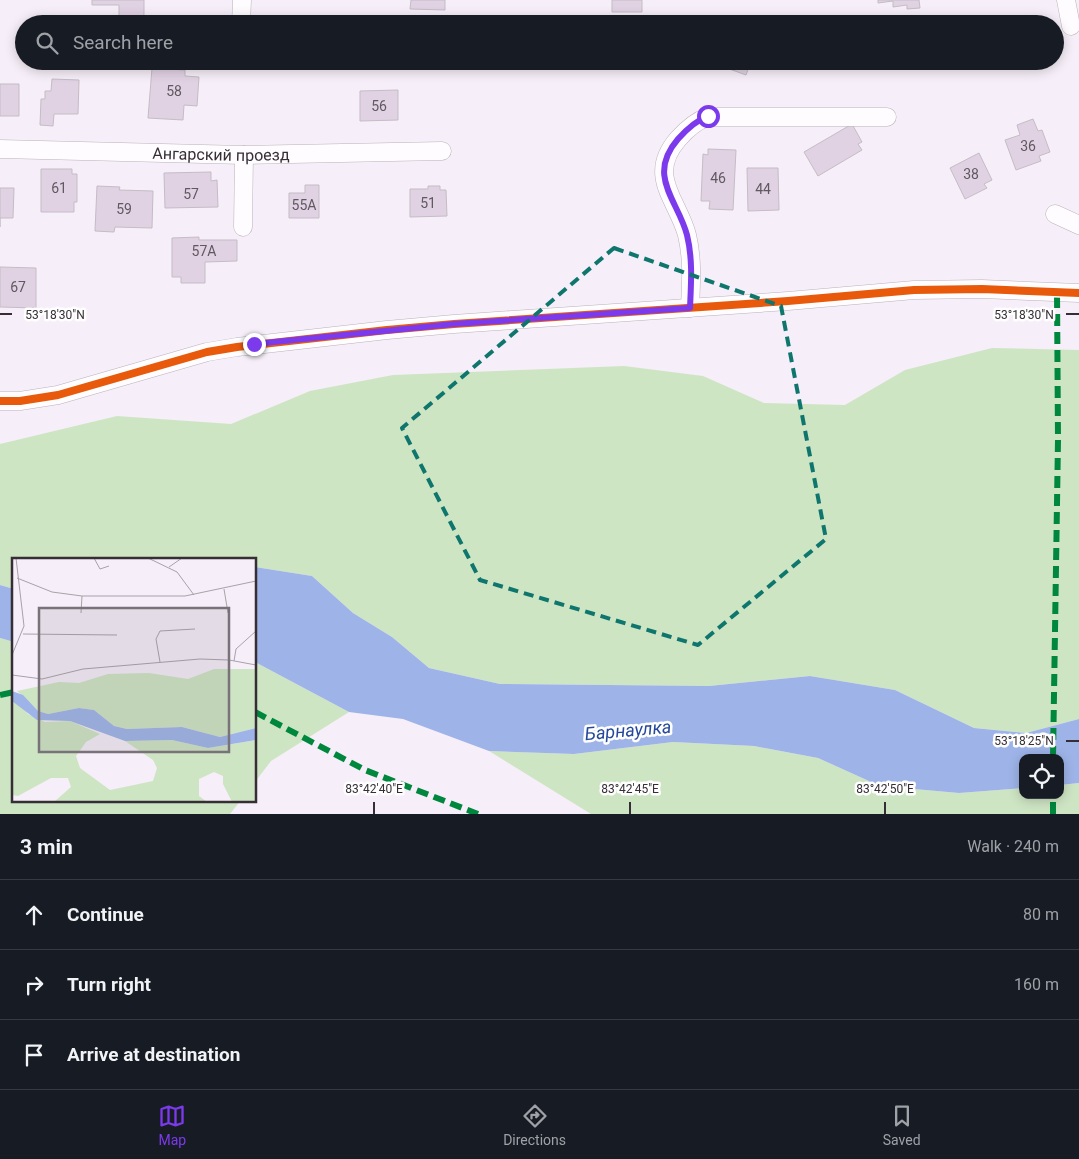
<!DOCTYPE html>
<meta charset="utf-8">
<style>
:root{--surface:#171b24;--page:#20242c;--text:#f1f3f6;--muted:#9ea1a6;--line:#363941;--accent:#7c3aed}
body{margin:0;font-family:Roboto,sans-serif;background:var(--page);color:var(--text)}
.controls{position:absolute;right:15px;bottom:15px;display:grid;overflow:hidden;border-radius:10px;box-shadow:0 2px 12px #0003}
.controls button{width:45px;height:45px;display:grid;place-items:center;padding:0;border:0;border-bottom:1px solid var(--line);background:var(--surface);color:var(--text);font:25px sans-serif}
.stop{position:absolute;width:15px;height:15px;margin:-11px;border:4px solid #7c3aed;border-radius:50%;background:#fff}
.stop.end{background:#7c3aed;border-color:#fff;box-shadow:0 1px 5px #0008}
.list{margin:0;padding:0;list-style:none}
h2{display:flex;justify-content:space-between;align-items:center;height:65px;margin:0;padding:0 20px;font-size:21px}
h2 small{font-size:16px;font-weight:400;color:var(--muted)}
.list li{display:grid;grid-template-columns:32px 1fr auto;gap:15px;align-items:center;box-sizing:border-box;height:70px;padding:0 20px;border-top:1px solid var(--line)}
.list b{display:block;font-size:19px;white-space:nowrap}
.list em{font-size:16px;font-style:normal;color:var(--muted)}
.icon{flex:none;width:28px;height:28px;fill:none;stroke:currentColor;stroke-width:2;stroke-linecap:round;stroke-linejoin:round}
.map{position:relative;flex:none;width:1079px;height:814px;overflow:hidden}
.search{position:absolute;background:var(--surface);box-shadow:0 2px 12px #0003;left:15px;right:15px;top:15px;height:55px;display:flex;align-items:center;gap:12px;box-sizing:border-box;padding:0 18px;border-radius:28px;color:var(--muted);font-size:19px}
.sheet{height:275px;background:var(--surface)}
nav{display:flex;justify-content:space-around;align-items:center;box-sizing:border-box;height:70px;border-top:1px solid var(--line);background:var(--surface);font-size:14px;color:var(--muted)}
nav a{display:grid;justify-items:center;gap:2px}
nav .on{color:var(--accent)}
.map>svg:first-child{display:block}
.green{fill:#cee5c4}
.water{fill:#9eb4e8}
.building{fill:#e1d2e3;stroke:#c3bdc4}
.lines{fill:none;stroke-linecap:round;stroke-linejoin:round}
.minor-casing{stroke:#bab3ba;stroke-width:19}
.minor{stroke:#fefcfe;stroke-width:18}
.quiet{stroke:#00873e;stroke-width:6;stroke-dasharray:12 6;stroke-linecap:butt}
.cycleway-casing{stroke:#fefefe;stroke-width:11}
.cycleway{stroke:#e8590c;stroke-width:8}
.route{stroke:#7c3aed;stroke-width:6}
.marked{fill:none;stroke:#0f766e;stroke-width:4;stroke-dasharray:10 6;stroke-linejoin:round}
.ticks{fill:none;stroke:#352f35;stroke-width:2}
.labels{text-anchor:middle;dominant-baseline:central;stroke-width:5;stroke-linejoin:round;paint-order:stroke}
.number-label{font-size:14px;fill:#605860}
.street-label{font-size:16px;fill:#352f35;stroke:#fefefe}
.water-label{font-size:18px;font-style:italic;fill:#25489a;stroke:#fefefe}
.inset-road{fill:none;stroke:#a9a2aa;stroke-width:1}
.view{fill:#797279;fill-opacity:0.15;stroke:#797279;stroke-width:2.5}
.inset-edge{fill:none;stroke:#352f35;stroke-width:2.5}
.ticks-label{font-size:12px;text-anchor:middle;fill:#352f35;stroke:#fefefe;stroke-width:5;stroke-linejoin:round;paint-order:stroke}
</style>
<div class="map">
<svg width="1079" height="814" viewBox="0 0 1079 814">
<rect width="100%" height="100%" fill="#f6eef8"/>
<!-- green -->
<path class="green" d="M 992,348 L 1079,350 L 1079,719 L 1026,733 L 974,728 L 895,690 L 810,676 L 709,686 L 500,684 L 429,668 L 392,637 L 353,613 L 312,576 L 255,567 L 255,559 L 14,559 L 14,589 L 0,585 L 0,444 L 117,416 L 231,424 L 310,391 L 393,375 L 624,366 L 703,376 L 764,403 L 845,405 L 905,370 Z
M 0,638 L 14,642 L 14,800 L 241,800 L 230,814 L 0,814 Z
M 255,662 L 349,712 L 271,761 L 255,782 Z
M 673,742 L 754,746 L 818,758 L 880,786 L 959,793 L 1023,788 L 1023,795 L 1060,795 L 1060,785 L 1079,783 L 1079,814 L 591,814 L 489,751 L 574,754 Z"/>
<!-- water -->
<path class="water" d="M 255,567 L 312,576 L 353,613 L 392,637 L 429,668 L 500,684 L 709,686 L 810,676 L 895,690 L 974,728 L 1026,733 L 1079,719 L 1079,783 L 1060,785 L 1060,758 L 1023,758 L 1023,788 L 959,793 L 880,786 L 818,758 L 754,746 L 673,742 L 574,754 L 489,751 L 403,719 L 349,712 L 255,662 Z
M 0,585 L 14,589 L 14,642 L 0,638 Z"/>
<!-- building -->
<path class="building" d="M 92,0 L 144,0 L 144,20 L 119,20 L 119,5 L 92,5 Z
M 411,0 L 445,0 L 445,10 L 410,9 Z
M 612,0 L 642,0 L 642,12 L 612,12 Z
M 878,0 L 919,0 L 920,8 L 907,9 L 907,5 L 893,7 L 893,1 L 878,3 Z
M 714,61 L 751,61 L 746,75 L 713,63 Z
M 152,68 L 185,70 L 185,76 L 199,77 L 197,106 L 184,105 L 183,120 L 148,118 Z
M 52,79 L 79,80 L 78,114 L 54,114 L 53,126 L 40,125 L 41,99 L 45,99 L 45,91 L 51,91 Z
M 0,84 L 19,84 L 19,116 L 0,116 Z
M 398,90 L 398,120 L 360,121 L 360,91 Z
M 1033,119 L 1038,131 L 1042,130 L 1050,152 L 1039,156 L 1041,161 L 1016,170 L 1005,140 L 1020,135 L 1017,125 Z
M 852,124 L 862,142 L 858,144 L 862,150 L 818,176 L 804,152 Z
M 708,149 L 736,150 L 733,210 L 709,209 L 710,201 L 701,201 L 703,154 L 708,155 Z
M 979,153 L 992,180 L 984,184 L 987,188 L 965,199 L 950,168 Z
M 747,168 L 778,168 L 779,210 L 748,211 Z
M 41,169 L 72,169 L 72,174 L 77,174 L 77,202 L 74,202 L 74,212 L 41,212 Z
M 211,172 L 211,181 L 217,180 L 218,207 L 165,208 L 164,173 Z
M 305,185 L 319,185 L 319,218 L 289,218 L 289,193 L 305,193 Z
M 97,186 L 120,187 L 119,190 L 153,191 L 152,228 L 115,227 L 114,232 L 95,231 Z
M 428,186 L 440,186 L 440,190 L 446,190 L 447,216 L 410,217 L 410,189 L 428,189 Z
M 0,188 L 14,188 L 13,218 L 0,218 L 0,227 Z
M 199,237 L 199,240 L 237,240 L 237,261 L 205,262 L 205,283 L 181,283 L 181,277 L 172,277 L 172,238 Z
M 0,267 L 36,268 L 36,308 L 0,307 Z"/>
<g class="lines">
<!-- minor casing -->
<g class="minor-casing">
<g id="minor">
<path d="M 1066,0 L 1071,26"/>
<path d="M 241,24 L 242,0"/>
<path id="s1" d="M 0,149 L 244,155 L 442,151"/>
<path d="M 1055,214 L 1079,225"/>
<path d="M 243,227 L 244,155"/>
<path d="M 690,308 C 691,284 693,260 687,235 C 678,200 646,176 678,139 C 686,130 695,121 708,117 L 887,117"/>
<path d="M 0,401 L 20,401 L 58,395 L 207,352 L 237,347 L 387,330 L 454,324 L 788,301 L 914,290 L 982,289 L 1079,293"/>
</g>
</g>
<!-- minor -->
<use href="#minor" class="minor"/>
<!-- quiet -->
<path class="quiet" d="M 0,695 L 14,692
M 255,712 L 365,770 L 478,814
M 1053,758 L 1058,440 L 1057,291
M 1053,814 L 1053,795"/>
<!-- cycleway casing -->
<g class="cycleway-casing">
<path id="cycleway" d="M 0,401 L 20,401 L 58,395 L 207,352 L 237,347 L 387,330 L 454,324 L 788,301 L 914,290 L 982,289 L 1079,293"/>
</g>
<!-- cycleway -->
<use href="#cycleway" class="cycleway"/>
</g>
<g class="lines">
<!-- route -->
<path class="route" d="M 254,344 L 454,324 L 690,308 C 691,284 693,260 687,235 C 678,200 646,176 678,139 C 686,130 695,121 708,116"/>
</g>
<!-- marked area -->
<path class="marked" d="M 614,248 L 781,306 L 826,539 L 698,645 L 480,580 L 402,428 Z"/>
<!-- ticks -->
<path class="ticks" d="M 0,314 L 12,314M 1066,314 L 1079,314M 1066,741 L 1079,741M 374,802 L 374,814M 630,802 L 630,814M 885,802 L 885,814"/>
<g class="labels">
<!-- number labels -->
<g class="number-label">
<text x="174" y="91">58</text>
<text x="379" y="106">56</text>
<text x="1028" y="146">36</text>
<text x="971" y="174">38</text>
<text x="718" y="178">46</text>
<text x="59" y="188">61</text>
<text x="763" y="189">44</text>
<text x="191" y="194">57</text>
<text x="428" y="203">51</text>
<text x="304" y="205">55А</text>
<text x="124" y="209">59</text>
<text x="204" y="251">57А</text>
<text x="18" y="287">67</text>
</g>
<!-- street labels -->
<g class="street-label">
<text stroke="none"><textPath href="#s1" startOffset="221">Ангарский проезд</textPath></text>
</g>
<!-- water labels -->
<g class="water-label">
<text transform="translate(628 730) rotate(-5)">Барнаулка</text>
</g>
</g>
<!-- overview -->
<g transform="translate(12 558)">
<rect width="244" height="244" fill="#f6eef8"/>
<path d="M 202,111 L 244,111 L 244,170 L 208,179 L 170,169 L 115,171 L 102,168 L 82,152 L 67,150 L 36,156 L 26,153 L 5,133 L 47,124 L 67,125 L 96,116 L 137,115 L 176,121 ZM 0,143 L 5,143 L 16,156 L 33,164 L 58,163 L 88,176 L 74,184 L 64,198 L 68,210 L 98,232 L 141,223 L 145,210 L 141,202 L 113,183 L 160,182 L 196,190 L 244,182 L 244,244 L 220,244 L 211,226 L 211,218 L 202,214 L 187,221 L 187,238 L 195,244 L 42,244 L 59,229 L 56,220 L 39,220 L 6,238 L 0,237 Z" fill="#cee5c4"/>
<path d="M 0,133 L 11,137 L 26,153 L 36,156 L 67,150 L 82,152 L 102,168 L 115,171 L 170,169 L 208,179 L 244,170 L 244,182 L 196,190 L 160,182 L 113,183 L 58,163 L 25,162 L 0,143 Z" fill="#9eb4e8"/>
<path class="inset-road" d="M 82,0 L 88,11 L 97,8M 136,0 L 165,14 L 182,37M 157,9 L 170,0M 5,20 L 40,34 L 70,38 L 173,38 L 244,23M 212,31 L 216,55M 69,55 L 70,38M 11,76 L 105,77M 0,97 L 12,68 L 4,0M 222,103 L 224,91 L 244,73M 148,104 L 144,81 L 148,73 L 183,71M 0,117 L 30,121 L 71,111 L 188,101 L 217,102 L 244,107"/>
<path class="view" d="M 27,50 L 217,50 L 217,194 L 27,194 Z"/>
<rect width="244" height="244" class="inset-edge"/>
</g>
<g class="ticks-label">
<text x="55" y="319">53°18'30"N</text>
<text x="1024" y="319">53°18'30"N</text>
<text x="1024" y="745">53°18'25"N</text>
<text x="374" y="793">83°42'40"E</text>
<text x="630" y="793">83°42'45"E</text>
<text x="885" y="793">83°42'50"E</text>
</g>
</svg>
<div class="controls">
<button><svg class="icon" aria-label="locate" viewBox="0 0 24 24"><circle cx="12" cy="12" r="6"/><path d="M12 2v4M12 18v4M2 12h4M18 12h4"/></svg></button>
</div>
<div class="stop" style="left:708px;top:116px"></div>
<div class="stop end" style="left:254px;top:344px"></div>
<div class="search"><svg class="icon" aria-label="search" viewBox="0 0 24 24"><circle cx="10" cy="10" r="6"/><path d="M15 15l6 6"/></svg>Search here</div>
</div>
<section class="sheet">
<h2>3 min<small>Walk · 240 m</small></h2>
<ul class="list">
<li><svg class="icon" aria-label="ahead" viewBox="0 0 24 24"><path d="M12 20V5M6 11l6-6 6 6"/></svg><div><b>Continue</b></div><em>80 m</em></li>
<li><svg class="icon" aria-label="right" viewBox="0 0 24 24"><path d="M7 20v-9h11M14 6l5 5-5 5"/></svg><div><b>Turn right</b></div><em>160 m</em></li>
<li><svg class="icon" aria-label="arrive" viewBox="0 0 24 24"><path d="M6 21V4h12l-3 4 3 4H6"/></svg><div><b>Arrive at destination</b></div></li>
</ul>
</section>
<nav>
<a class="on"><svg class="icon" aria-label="map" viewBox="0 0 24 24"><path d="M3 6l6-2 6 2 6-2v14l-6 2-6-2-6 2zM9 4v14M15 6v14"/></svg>Map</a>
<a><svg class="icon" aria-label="directions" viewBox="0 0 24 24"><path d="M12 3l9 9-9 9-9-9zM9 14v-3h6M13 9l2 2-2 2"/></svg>Directions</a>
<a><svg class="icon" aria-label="saved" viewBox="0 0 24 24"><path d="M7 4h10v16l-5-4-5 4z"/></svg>Saved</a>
</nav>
